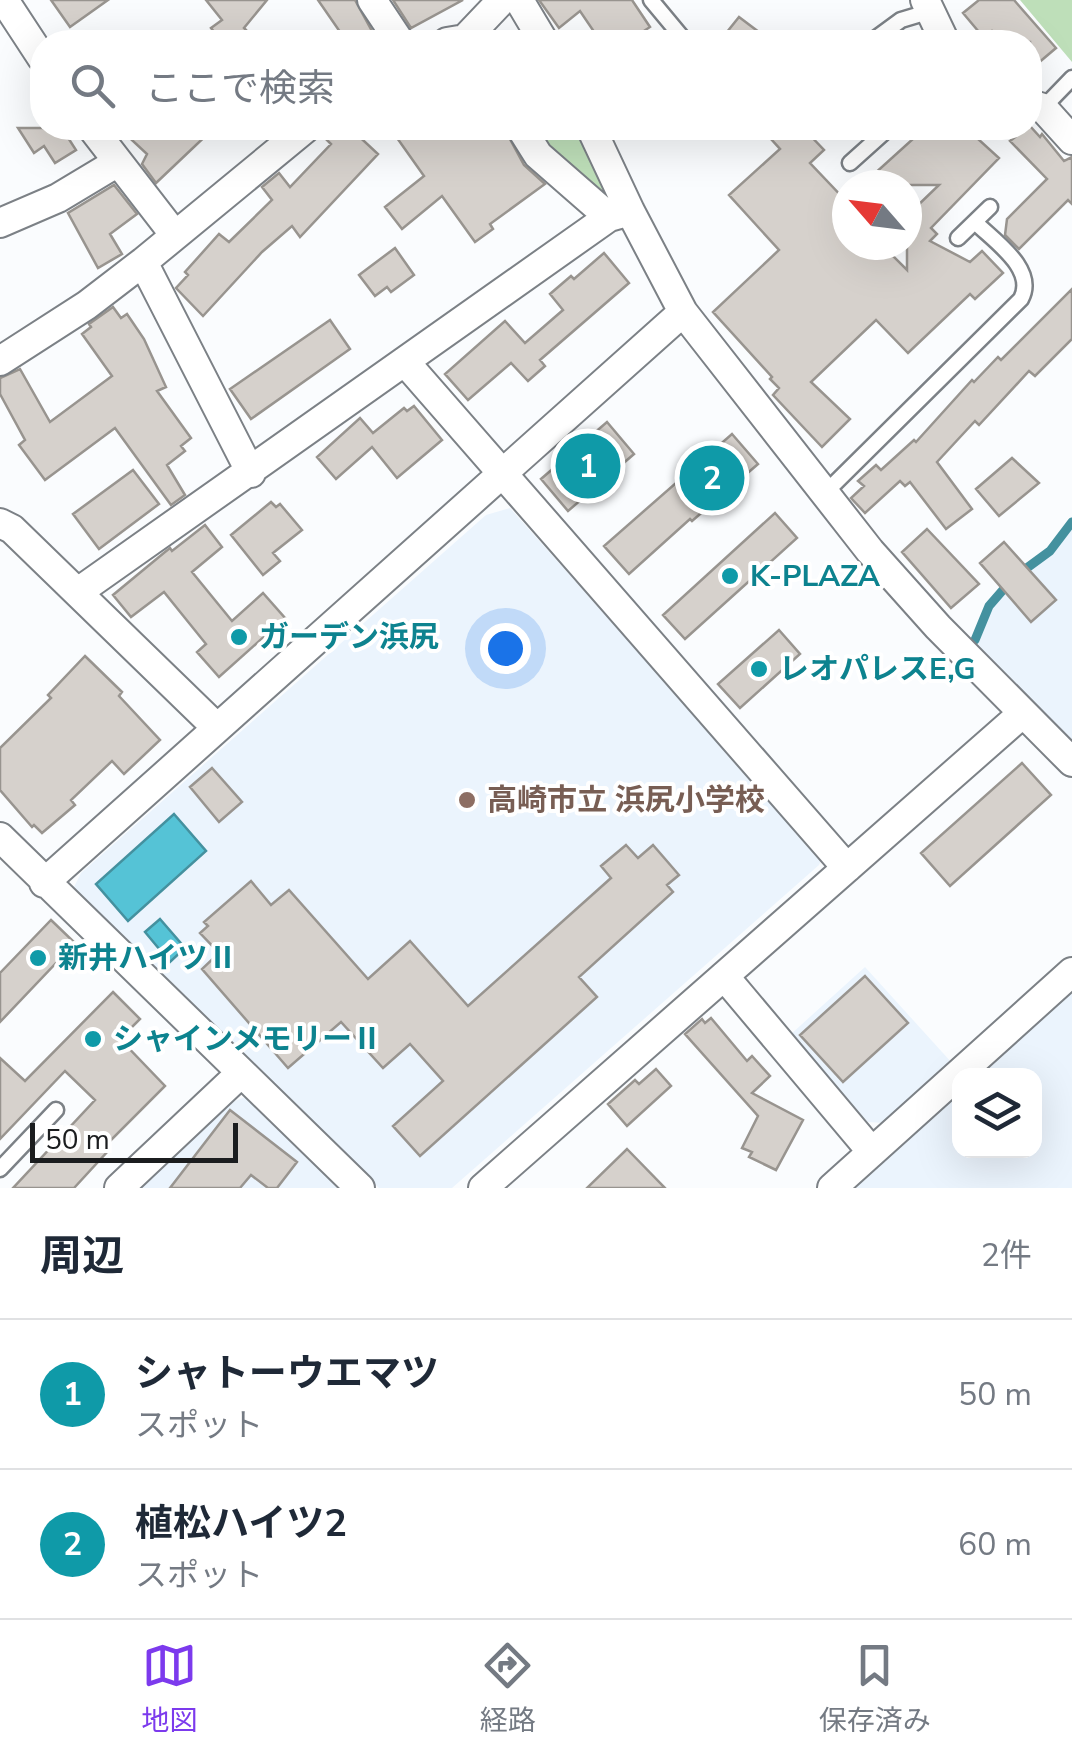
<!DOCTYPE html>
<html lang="ja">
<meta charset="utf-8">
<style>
:root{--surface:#fff;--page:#f6f6f7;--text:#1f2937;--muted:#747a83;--line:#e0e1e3;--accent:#7c3aed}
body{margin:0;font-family:"Nunito Sans","Noto Sans JP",sans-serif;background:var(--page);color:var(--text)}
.controls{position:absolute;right:30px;bottom:30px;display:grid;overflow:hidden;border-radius:20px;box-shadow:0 10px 40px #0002}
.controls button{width:90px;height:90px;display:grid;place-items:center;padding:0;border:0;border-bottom:2px solid var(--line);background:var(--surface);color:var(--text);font:50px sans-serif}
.compass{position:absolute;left:832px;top:170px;width:90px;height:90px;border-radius:50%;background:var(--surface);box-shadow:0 10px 40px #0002;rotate:298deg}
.scale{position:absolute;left:30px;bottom:25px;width:208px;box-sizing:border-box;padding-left:10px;border:5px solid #1b1d1f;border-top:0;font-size:28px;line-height:35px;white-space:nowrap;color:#1b1d1f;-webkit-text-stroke:8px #fff;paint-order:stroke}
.you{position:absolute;left:505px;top:648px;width:35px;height:35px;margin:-25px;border:8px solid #fff;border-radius:50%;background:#1a73e8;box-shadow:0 0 0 15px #1a73e833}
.badge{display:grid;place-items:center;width:65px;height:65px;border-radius:50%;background:var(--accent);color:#fff;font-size:32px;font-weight:700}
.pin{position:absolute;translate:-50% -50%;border:5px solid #fff;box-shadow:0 2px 10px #0006}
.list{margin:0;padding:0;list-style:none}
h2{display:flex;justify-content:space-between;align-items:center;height:130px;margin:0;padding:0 40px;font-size:42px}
h2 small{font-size:32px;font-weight:400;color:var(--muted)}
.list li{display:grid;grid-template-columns:65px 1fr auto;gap:30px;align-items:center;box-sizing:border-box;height:150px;padding:0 40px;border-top:2px solid var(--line)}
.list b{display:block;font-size:38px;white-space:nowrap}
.list p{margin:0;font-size:32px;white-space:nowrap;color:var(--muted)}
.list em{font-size:32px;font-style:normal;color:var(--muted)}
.icon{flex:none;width:55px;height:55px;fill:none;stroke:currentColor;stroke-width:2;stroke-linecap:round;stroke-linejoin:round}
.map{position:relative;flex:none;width:1072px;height:1188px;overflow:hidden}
.search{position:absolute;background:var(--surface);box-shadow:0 10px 40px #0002;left:30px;right:30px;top:30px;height:110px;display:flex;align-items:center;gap:25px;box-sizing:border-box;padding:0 35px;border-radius:40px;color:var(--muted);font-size:38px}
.sheet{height:430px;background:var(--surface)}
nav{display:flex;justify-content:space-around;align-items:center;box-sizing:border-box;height:140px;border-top:2px solid var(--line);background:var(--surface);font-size:28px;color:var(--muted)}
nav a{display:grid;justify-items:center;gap:5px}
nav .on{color:var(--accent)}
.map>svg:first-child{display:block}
.built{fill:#ebf4fd}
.green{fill:#bedfb9}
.water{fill:#55c3d6;stroke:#44919f;stroke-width:2.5}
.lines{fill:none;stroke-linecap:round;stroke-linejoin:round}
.stream{stroke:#44919f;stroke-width:9}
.building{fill:#d6d1cc;stroke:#98948f;stroke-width:2.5}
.lane-casing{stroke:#7c8186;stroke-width:19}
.street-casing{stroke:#7c8186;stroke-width:32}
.lane{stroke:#fff;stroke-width:14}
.street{stroke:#fff;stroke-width:28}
.culture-dot{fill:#0f9aa8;stroke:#fff;stroke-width:4}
.education-dot{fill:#8d6e63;stroke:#fff;stroke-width:4}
.labels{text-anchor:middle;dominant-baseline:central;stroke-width:8;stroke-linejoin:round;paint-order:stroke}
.culture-label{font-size:30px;font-weight:bold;fill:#0d838f;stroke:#fff;text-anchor:start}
.education-label{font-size:30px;font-weight:bold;fill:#785e54;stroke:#fff;text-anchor:start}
</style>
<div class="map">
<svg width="1072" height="1188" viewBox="0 0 1072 1188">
<rect width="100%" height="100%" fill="#fafcfe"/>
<!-- built -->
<path class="built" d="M 510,508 L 822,858 L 819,865 L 452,1188 L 379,1188 L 72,891 L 81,873 L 486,515 Z
M 1072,528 L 1072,740 L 978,645 L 993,606 L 1010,587 L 1055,551 Z
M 865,967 L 952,1063 L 884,1123 L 868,1122 L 790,1035 Z
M 1072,990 L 1072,1188 L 851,1188 L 959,1091 L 960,1150 L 1034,1150 L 1034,1076 L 977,1075 Z
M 245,1097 L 338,1188 L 139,1188 L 230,1103 Z"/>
<!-- green -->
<path class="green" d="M 1020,0 L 1072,0 L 1072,62 Z
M 537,128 L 578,128 L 607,199 L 539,148 Z"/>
<!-- water -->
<path class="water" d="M 174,814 L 206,851 L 128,921 L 96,884 Z
M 160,919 L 185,948 L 170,962 L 145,932 Z"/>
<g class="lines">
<!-- stream -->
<path class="stream" d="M 1020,573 L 1050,551 L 1072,522
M 975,640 L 989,606 L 1009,583"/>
</g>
<!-- building -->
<path class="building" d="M 51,0 L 108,0 L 70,27 Z
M 206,0 L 267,0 L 244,28 L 248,32 L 234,42 L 222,42 L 211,28 L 222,20 Z
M 318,0 L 355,0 L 373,33 L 358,42 L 347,42 Z
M 393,0 L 463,0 L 411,28 Z
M 539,0 L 632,0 L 650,27 L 627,42 L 601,42 L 580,11 L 559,28 Z
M 979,0 L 1014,0 L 1056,48 L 1030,70 L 1030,42 L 1004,42 L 992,31 L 984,38 L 963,13 Z
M 739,17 L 772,42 L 719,42 Z
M 1030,126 L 1040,137 L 1042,134 L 1064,161 L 1072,157 L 1072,204 L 1068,200 L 1019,249 L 1005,235 L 1007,219 L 1047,179 L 1010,141 Z
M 18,128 L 72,128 L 65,133 L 76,150 L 55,163 L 44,146 L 34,153 Z
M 119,128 L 214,128 L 156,183 L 142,164 L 147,154 Z
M 323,128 L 350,128 L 378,154 L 300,237 L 292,226 L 262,252 L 203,316 L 176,288 L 188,275 L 185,272 L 219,234 L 229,242 L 272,200 L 262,187 L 279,173 L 290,187 L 331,144 L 322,135 Z
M 390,128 L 504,128 L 524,165 L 545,184 L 490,224 L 493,229 L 475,242 L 442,196 L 402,229 L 385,207 L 424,176 Z
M 761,128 L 803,128 L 824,150 L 810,163 L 847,202 L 847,245 L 882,245 L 907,270 L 907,205 L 913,210 L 939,185 L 862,185 L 925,128 L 966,128 L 999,158 L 931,228 L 937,234 L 930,241 L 970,262 L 982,251 L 1003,273 L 975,299 L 970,294 L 908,353 L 876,320 L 811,382 L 850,419 L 822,447 L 773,395 L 779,388 L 770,379 L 772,377 L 713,312 L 779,250 L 729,195 L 780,149 Z
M 114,185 L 137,214 L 110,234 L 122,254 L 98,268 L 68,213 Z
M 395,248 L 414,275 L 391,292 L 387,287 L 375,296 L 359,275 Z
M 604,253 L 629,283 L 540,360 L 545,366 L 528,381 L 511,363 L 468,400 L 445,374 L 505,321 L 525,343 L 563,310 L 550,294 L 571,276 L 574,279 Z
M 1072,289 L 1072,339 L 1035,376 L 1029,371 L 979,425 L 975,421 L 937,462 L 972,509 L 946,529 L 910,482 L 905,486 L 900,481 L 865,513 L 851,498 L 864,486 L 858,481 L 876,465 L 881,470 L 914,440 L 916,442 L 972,380 L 974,382 L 998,357 L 1001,360 Z
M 113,307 L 121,318 L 127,314 L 144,339 L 166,387 L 157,391 L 191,438 L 181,446 L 185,451 L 167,465 L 185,495 L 171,505 L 115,428 L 45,480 L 19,445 L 25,440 L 0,394 L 0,378 L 20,369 L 50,422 L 112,376 L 82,334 L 91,327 L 89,324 Z
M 330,320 L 350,349 L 251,419 L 230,389 Z
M 414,406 L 442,440 L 397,478 L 372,447 L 336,479 L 317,457 L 360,418 L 373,433 L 404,408 L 407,411 Z
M 607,422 L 634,454 L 568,511 L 541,479 Z
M 732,434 L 758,464 L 692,521 L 690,519 L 629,574 L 604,546 Z
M 1012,458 L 1039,483 L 999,516 L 976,489 Z
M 133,470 L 159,504 L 99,549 L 73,514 Z
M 271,502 L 276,507 L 280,504 L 302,530 L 273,553 L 280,561 L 263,575 L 231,535 Z
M 775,513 L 797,538 L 685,639 L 663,615 Z
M 205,525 L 222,547 L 192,572 L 232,621 L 263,593 L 285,618 L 219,677 L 197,652 L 206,644 L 164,592 L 131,617 L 113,595 L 165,552 L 170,548 L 172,551 Z
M 927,529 L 979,584 L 951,608 L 902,552 Z
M 1004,542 L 1056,600 L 1031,622 L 980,563 Z
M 779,630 L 800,654 L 740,708 L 718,684 Z
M 85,656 L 122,692 L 119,696 L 160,740 L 124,774 L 112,761 L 71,800 L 75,805 L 42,833 L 34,825 L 32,827 L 0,790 L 0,748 L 51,698 L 48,695 Z
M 1022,763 L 1051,795 L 950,886 L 921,853 Z
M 212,768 L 242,802 L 219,822 L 190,787 Z
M 626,845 L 638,858 L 653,845 L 679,875 L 667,885 L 673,892 L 579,977 L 597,997 L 420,1156 L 393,1126 L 443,1081 L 410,1044 L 383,1068 L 341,1022 L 288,1068 L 202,969 L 219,953 L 200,933 L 208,926 L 204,922 L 251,881 L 271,905 L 289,890 L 368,979 L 410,941 L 468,1006 L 611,878 L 601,866 Z
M 51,920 L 75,943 L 0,1022 L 0,973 Z
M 865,976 L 908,1023 L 843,1082 L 800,1035 Z
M 113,992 L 140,1019 L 120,1039 L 165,1086 L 104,1147 L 108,1151 L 74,1188 L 13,1188 L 95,1100 L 65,1071 L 0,1139 L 0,1058 L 25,1081 Z
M 711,1018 L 747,1061 L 752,1056 L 770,1076 L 752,1093 L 803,1120 L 776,1170 L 749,1157 L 752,1152 L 742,1148 L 758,1116 L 685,1034 L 702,1019 L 705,1023 Z
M 656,1069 L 671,1086 L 627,1126 L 608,1104 L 635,1080 L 639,1084 Z
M 230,1110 L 297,1162 L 277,1188 L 268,1188 L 251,1175 L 240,1188 L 170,1188 Z
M 627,1149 L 665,1188 L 587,1188 Z"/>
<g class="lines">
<!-- lane casing -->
<g class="lane-casing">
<path id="lane" d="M 651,0 L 686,42
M 871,42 L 901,20 L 931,11
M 1043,108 L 1072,78
M 850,163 L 889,128
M 958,238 L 990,207
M 824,494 L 1021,299 C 1037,269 994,241 975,222
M 0,1169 L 56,1110"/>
</g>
<!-- street casing -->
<g class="street-casing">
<path id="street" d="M 4,0 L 42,58
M 372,0 L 400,42
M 519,0 L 544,42
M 925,0 L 945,42
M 447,42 L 465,39 L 502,0
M 1030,104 L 1043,108 L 1072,140
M 92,128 L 174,234
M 521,128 L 538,155 L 609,217
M 591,128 L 630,211 L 683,312 L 870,551 L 938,627 L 1072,762
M 0,223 L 58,198 L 118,162
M 143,262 L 251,473
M 0,361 L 87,305 L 143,262 L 306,128
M 406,363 L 847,868
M 0,523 L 12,529 L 217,728
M 78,592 L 609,217 L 630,211
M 0,837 L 360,1188
M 44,883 L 683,312
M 724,976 L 872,1152
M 119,1188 L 241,1073
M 483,1188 L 1023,713
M 832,1188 L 1072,972"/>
</g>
<!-- lane -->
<use href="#lane" class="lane"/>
<!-- street -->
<use href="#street" class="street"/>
</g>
<!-- markers -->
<g class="culture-dot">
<circle cx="730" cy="576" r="10"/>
<circle cx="239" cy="637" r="10"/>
<circle cx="759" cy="669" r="10"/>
<circle cx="38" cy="958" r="10"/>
<circle cx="93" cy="1039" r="10"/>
</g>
<circle class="education-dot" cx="467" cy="800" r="10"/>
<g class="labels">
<!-- culture labels -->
<g class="culture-label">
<text x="750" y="576">K-PLAZA</text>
<text x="259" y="637">ガーデン浜尻</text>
<text x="779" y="669">レオパレスE,G</text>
<text x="58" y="958">新井ハイツⅡ</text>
<text x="113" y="1039">シャインメモリーⅡ</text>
</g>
<!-- education labels -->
<g class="education-label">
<text x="487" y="800">高崎市立 浜尻小学校</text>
</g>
</g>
</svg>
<div class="controls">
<button><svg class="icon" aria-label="layers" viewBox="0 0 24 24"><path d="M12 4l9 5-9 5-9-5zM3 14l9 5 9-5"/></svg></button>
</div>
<svg class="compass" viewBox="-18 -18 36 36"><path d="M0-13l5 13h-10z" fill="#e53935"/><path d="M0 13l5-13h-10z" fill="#747a83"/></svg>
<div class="scale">50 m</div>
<div class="you"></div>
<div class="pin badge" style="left:588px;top:466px;background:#0f9aa8">1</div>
<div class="pin badge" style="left:712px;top:478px;background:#0f9aa8">2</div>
<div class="search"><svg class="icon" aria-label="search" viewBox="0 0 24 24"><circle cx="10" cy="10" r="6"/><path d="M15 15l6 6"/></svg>ここで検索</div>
</div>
<section class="sheet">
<h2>周辺<small>2件</small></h2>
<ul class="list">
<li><span class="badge" style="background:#0f9aa8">1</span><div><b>シャトーウエマツ</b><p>スポット</p></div><em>50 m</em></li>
<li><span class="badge" style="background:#0f9aa8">2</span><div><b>植松ハイツ2</b><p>スポット</p></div><em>60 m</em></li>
</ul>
</section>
<nav>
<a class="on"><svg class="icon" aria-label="map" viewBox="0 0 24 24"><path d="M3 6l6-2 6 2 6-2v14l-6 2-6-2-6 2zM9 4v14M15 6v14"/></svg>地図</a>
<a><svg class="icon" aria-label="directions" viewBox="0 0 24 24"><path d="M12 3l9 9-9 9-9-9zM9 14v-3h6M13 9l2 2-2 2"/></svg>経路</a>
<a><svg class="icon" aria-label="saved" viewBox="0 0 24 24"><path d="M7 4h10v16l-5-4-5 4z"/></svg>保存済み</a>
</nav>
